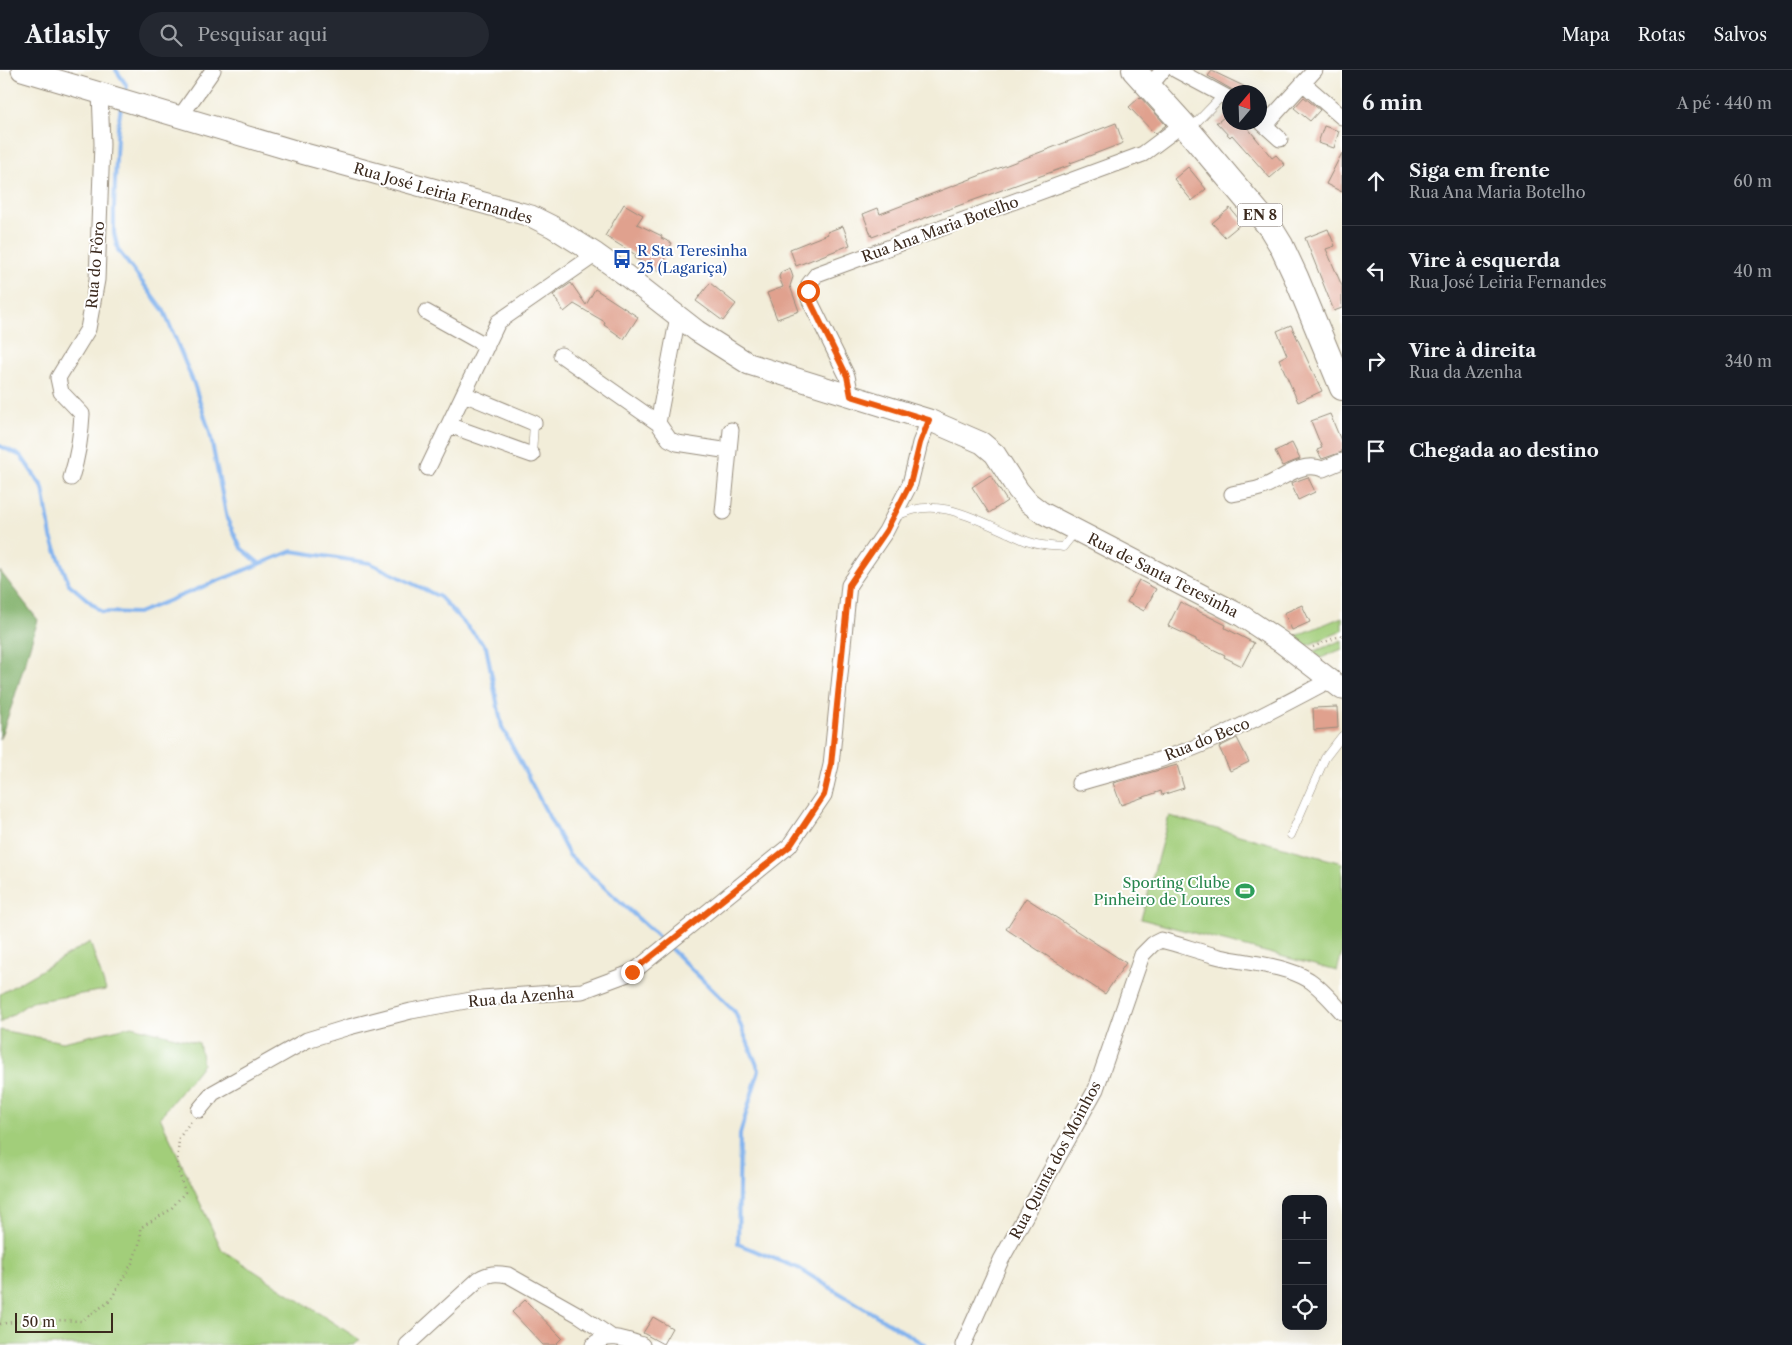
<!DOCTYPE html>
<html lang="pt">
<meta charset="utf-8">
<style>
:root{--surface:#171b24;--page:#242831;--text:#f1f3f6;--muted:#9ea1a6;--line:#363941}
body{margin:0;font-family:"Libre Caslon Text",serif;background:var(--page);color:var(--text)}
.controls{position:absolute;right:15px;bottom:15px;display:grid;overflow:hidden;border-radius:10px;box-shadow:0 5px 20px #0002}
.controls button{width:45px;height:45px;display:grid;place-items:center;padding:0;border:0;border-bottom:1px solid var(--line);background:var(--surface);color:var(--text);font:25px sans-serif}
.compass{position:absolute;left:1222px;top:15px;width:45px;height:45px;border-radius:50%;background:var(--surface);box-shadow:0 5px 20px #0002;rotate:19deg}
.scale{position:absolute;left:15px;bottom:12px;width:98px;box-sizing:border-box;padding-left:5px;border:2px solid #3b2a1e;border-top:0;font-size:14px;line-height:18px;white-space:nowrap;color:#3b2a1e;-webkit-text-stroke:4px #fff;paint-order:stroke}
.stop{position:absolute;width:15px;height:15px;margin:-11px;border:4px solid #ea580c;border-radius:50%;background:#fff}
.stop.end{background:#ea580c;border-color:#fff;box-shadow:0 1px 5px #0008}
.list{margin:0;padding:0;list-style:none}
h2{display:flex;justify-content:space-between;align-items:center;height:65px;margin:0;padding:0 20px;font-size:21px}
h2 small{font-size:16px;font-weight:400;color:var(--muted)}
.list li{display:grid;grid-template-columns:32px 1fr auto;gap:15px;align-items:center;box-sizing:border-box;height:90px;padding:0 20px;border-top:1px solid var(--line)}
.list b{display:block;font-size:19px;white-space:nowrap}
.list p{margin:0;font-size:16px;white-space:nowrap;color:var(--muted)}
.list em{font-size:16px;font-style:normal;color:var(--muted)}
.icon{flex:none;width:28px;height:28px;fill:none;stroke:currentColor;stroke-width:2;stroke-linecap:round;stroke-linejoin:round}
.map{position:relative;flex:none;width:1342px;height:1275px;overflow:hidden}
header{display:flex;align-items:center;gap:30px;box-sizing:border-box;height:70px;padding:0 25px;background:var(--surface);border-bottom:1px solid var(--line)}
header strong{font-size:24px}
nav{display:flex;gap:28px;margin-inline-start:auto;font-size:18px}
.search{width:350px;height:45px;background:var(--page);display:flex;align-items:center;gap:12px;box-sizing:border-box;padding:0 18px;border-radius:28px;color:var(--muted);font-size:19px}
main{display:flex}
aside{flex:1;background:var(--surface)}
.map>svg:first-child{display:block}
.green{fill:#a2ce7a;stroke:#6e7c4c}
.forest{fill:#81b16a;stroke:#5e6e44}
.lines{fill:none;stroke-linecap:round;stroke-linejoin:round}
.stream{stroke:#82b3ee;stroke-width:4}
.building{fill:#e0a18e}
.service-casing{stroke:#968c7c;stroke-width:9}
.minor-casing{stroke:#968c7c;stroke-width:17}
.secondary-casing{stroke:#968c7c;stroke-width:23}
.primary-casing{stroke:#968c7c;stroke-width:26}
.path{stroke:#968c7c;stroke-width:2.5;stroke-dasharray:1 4;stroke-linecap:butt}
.service{stroke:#fff;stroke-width:8}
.minor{stroke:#fff;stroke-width:15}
.secondary{stroke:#fff;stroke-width:21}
.primary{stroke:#fff;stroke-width:24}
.route{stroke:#ea580c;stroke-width:6}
.labels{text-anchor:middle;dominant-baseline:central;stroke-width:4;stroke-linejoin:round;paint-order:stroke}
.shield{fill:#fff;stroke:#766a62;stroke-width:1}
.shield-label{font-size:14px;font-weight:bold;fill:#3b2a1e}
.street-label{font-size:15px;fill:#3b2a1e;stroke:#fff}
.transit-label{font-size:15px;fill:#164399;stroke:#fff;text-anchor:start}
.leisure-label{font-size:15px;fill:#27864d;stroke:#fff;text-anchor:end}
</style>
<header>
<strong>Atlasly</strong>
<div class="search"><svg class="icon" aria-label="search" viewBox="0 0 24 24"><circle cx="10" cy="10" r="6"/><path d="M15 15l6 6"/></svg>Pesquisar aqui</div>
<nav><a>Mapa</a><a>Rotas</a><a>Salvos</a></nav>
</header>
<main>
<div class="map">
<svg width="1342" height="1275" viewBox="0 0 1342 1275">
<rect width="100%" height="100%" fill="#fff"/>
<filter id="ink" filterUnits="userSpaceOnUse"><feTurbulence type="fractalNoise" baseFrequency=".02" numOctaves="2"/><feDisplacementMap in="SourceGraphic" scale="10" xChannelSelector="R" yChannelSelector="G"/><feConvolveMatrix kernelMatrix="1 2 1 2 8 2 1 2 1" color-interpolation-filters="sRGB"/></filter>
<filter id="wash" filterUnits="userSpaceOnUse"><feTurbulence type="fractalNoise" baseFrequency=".0096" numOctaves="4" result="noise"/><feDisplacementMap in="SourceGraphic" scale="20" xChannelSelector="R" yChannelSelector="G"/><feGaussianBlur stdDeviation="1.12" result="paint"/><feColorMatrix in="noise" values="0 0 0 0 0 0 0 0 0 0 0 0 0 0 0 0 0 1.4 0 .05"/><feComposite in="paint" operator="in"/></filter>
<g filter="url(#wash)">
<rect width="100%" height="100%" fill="#f2edd9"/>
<!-- green -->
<path class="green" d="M 1342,547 L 1342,561 L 1306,576 L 1294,567 Z
M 1342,570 L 1342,579 L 1321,588 L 1313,582 Z
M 1169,746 L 1342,793 L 1342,883 L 1337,901 L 1141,849 Z
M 90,872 L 106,920 L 31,932 L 0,953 L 0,924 Z
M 132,956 L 199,973 L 203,994 L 160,1047 L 222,1180 L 360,1270 L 354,1275 L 0,1275 L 0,960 L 63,972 Z"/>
<!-- forest -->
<path class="forest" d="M 0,501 L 38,550 L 13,632 L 0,669 Z"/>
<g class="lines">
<!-- stream -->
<path class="stream" d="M 116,0 L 127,16 L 125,24
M 121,36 L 117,65 L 114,136 L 114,163 L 118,180 L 164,241 L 194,314 L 210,363 L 227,449 L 241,478 L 260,494
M 0,376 L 21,386 L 43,418 L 51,467 L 69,514 L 102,542 L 138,543 L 292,481 L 370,493 L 440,527 L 486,577 L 502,657 L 569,785 L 665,873
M 670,878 L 735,942 L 759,1000 L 740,1064 L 738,1174 L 798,1198 L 925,1275"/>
</g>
<g id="blocks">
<!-- building -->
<path class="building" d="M 1212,1 L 1256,22 L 1236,22 L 1208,6 Z
M 1140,27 L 1166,55 L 1155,64 L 1129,37 Z
M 1304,27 L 1320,40 L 1310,51 L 1294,38 Z
M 1230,42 L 1230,52 L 1243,52 L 1272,88 L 1276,85 L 1285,95 L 1270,108 L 1232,65 L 1230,67 L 1216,52 L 1218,52 Z
M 1116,53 L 1123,73 L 1076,91 L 1070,93 L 1071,95 L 872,167 L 863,144 L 878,138 L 880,144 Z
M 1324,56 L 1339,61 L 1334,78 L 1318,73 Z
M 1342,83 L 1342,122 L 1326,114 Z
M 1188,97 L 1206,119 L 1192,131 L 1174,109 Z
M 624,134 L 643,145 L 637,154 L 662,166 L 661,168 L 672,173 L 658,201 L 646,196 L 647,194 L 634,188 L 636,185 L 605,166 Z
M 1230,138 L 1242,153 L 1225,167 L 1212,153 Z
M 843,156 L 850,175 L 796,196 L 790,179 L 828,164 L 827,162 Z
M 1328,159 L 1335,176 L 1326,179 L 1342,216 L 1342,238 L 1334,241 L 1305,168 Z
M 790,198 L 793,207 L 790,216 L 799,241 L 777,249 L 767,223 L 783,217 L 779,207 L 781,202 Z
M 571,213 L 586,235 L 595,219 L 638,247 L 624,269 L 604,255 L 605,252 L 574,234 L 564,242 L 553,225 Z
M 710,213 L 736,234 L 723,251 L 696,231 Z
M 1291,255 L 1322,321 L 1298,332 L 1279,289 L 1287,285 L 1277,261 Z
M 1330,344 L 1342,373 L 1342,382 L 1322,389 L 1317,380 L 1322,378 L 1311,351 Z
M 1292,373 L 1300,389 L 1282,396 L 1275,381 Z
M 990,405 L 1007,431 L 989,443 L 972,417 Z
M 1308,407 L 1315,422 L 1298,430 L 1291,413 Z
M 1139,510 L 1156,519 L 1144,541 L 1127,532 Z
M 1180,532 L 1226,555 L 1225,558 L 1254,573 L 1242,596 L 1224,587 L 1225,585 L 1196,571 L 1196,569 L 1168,556 Z
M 1302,535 L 1310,552 L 1292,560 L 1284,543 Z
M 1337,637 L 1338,658 L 1314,660 L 1313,638 Z
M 1237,668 L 1249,692 L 1230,701 L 1219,677 Z
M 1177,695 L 1184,718 L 1162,725 L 1161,721 L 1121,735 L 1113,713 Z
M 1026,828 L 1126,893 L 1105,924 L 1006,859 Z
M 525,1230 L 562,1268 L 555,1275 L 543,1275 L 512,1242 Z
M 653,1247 L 672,1258 L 663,1274 L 643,1263 Z"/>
</g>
</g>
<g filter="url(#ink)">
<use href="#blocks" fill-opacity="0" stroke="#968c7c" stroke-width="1"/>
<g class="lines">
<!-- service casing -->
<g class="service-casing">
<path id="service" d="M 1191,58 L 1223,25
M 532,385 L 534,353
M 896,447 C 933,425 972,447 1008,463 C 1016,466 1024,471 1033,473 C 1042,476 1053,476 1063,477 L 1075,462
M 1291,765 L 1325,688 L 1342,666"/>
</g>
<!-- minor casing -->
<g class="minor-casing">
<path id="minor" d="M 1176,0 L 1230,29
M 1303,13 L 1342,47
M 1149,17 L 1163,0
M 180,47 L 213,0
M 1260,51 L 1280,69
M 1265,55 L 1315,0
M 426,242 L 487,276
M 561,285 L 658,353 L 678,246
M 464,324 L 534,353
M 851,326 L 847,306 L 809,229 L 809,214 L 817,204 L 1143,84 L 1183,54
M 658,353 L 669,369 L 677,373 L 729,381
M 449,355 L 532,385
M 428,398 L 498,252 L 596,184
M 71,408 C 78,386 81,366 82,344 L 61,322 L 58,308 L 88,259 L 97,210 L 102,74 L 100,23
M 1232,424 C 1241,422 1251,421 1260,418 C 1281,411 1300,390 1323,399 L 1342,391
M 723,442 L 731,360
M 1079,713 C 1120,701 1163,691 1203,674 C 1246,655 1288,632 1330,610
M 199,1040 L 213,1023 L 307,970 L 349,957 L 411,941 L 482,928 L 582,921 L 633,902 L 789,776 L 824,725 L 831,695 L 849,515 L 886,461 L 910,414 L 920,373 L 929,350
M 407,1275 L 479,1209 C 489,1203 496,1203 508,1205 L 579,1245 L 610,1266
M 593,1275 C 607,1262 625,1269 642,1275
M 963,1275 L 1001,1190 L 1096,1019 L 1142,885 L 1153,874 L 1161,870 C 1181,875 1200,882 1220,887 C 1247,893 1285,895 1309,910 C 1321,918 1332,931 1342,942"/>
</g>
<!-- secondary casing -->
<g class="secondary-casing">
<path id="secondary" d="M 22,0 L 305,84 L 531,146 L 553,157 L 596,184 L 624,204 L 697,261 L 749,294 L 929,350 L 982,373 L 995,384 L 1018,420 L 1028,432 L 1041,442 L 1242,546 L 1281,572 L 1342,619"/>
</g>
<!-- primary casing -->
<g class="primary-casing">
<path id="primary" d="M 1134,0 L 1183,54 L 1270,157 L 1281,175 L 1296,207 L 1342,318"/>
</g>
<!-- path -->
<path class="path" d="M 1313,577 L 1342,565
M 0,1254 L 31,1249 L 81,1251 L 110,1231 L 132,1193 L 141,1169 L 140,1158 L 170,1140 L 185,1122 L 177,1096 L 179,1068 L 191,1051"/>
<!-- service -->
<use href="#service" class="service"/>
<!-- minor -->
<use href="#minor" class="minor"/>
<!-- secondary -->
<use href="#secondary" class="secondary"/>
<!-- primary -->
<use href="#primary" class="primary"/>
</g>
</g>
<g class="lines" filter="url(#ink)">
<!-- route -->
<path class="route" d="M 632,902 L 790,776 L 824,725 L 831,695 L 849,515 L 886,461 L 910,414 L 920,373 L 929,350 L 851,326 L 847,306 L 809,229 L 808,221"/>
</g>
<!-- icons -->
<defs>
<g id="bus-bare" transform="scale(1.5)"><path d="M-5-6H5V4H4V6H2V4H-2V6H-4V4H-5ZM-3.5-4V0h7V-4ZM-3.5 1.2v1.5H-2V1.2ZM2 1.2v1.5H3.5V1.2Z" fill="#1a4fb4" stroke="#fff" stroke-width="2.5" paint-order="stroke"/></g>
<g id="stadium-bare" transform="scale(1.5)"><path d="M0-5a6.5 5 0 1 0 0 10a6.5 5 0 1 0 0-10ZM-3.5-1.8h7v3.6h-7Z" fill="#2e9e5b" stroke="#fff" stroke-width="2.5" paint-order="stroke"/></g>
</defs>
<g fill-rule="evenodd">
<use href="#bus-bare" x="622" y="189"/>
<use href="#stadium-bare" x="1245" y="821"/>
</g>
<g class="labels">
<!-- shield labels -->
<rect class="shield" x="1237.5" y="133.5" width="45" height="23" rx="4"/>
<g class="shield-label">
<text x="1260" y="145">EN 8</text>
</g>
<!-- street labels -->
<g class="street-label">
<text transform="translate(443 123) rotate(16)">Rua José Leiria Fernandes</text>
<text transform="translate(940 159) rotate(-20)">Rua Ana Maria Botelho</text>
<text transform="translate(95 195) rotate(-85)">Rua do Fôro</text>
<text transform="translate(1163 505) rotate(27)">Rua de Santa Teresinha</text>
<text transform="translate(1207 669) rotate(-22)">Rua do Beco</text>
<text transform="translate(521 927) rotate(-5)">Rua da Azenha</text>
<text transform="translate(1055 1090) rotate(-62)">Rua Quinta dos Moinhos</text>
</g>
<!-- transit labels -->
<g class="transit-label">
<text x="637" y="180">R Sta Teresinha<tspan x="637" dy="17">25 (Lagariça)</tspan></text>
</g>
<!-- leisure labels -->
<g class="leisure-label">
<text x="1230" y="812">Sporting Clube<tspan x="1230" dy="17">Pinheiro de Loures</tspan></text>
</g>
</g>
</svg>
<div class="controls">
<button>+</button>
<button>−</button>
<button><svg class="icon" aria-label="locate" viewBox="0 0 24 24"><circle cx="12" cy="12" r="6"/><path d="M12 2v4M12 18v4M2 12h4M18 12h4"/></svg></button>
</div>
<svg class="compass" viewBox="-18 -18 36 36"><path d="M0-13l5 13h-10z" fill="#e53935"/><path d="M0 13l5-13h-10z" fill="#9ea1a6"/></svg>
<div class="scale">50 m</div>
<div class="stop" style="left:808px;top:221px"></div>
<div class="stop end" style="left:632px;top:902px"></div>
</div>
<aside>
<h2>6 min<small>A pé · 440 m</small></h2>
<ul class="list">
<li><svg class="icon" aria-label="ahead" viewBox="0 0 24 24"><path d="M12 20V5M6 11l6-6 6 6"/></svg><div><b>Siga em frente</b><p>Rua Ana Maria Botelho</p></div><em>60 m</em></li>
<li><svg class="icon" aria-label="left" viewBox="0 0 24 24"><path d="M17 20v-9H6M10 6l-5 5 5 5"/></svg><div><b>Vire à esquerda</b><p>Rua José Leiria Fernandes</p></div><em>40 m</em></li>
<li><svg class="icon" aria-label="right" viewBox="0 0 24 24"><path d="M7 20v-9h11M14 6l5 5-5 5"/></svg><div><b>Vire à direita</b><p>Rua da Azenha</p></div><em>340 m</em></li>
<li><svg class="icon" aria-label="arrive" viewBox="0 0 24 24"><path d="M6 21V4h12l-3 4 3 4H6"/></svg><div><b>Chegada ao destino</b></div></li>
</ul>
</aside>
</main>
